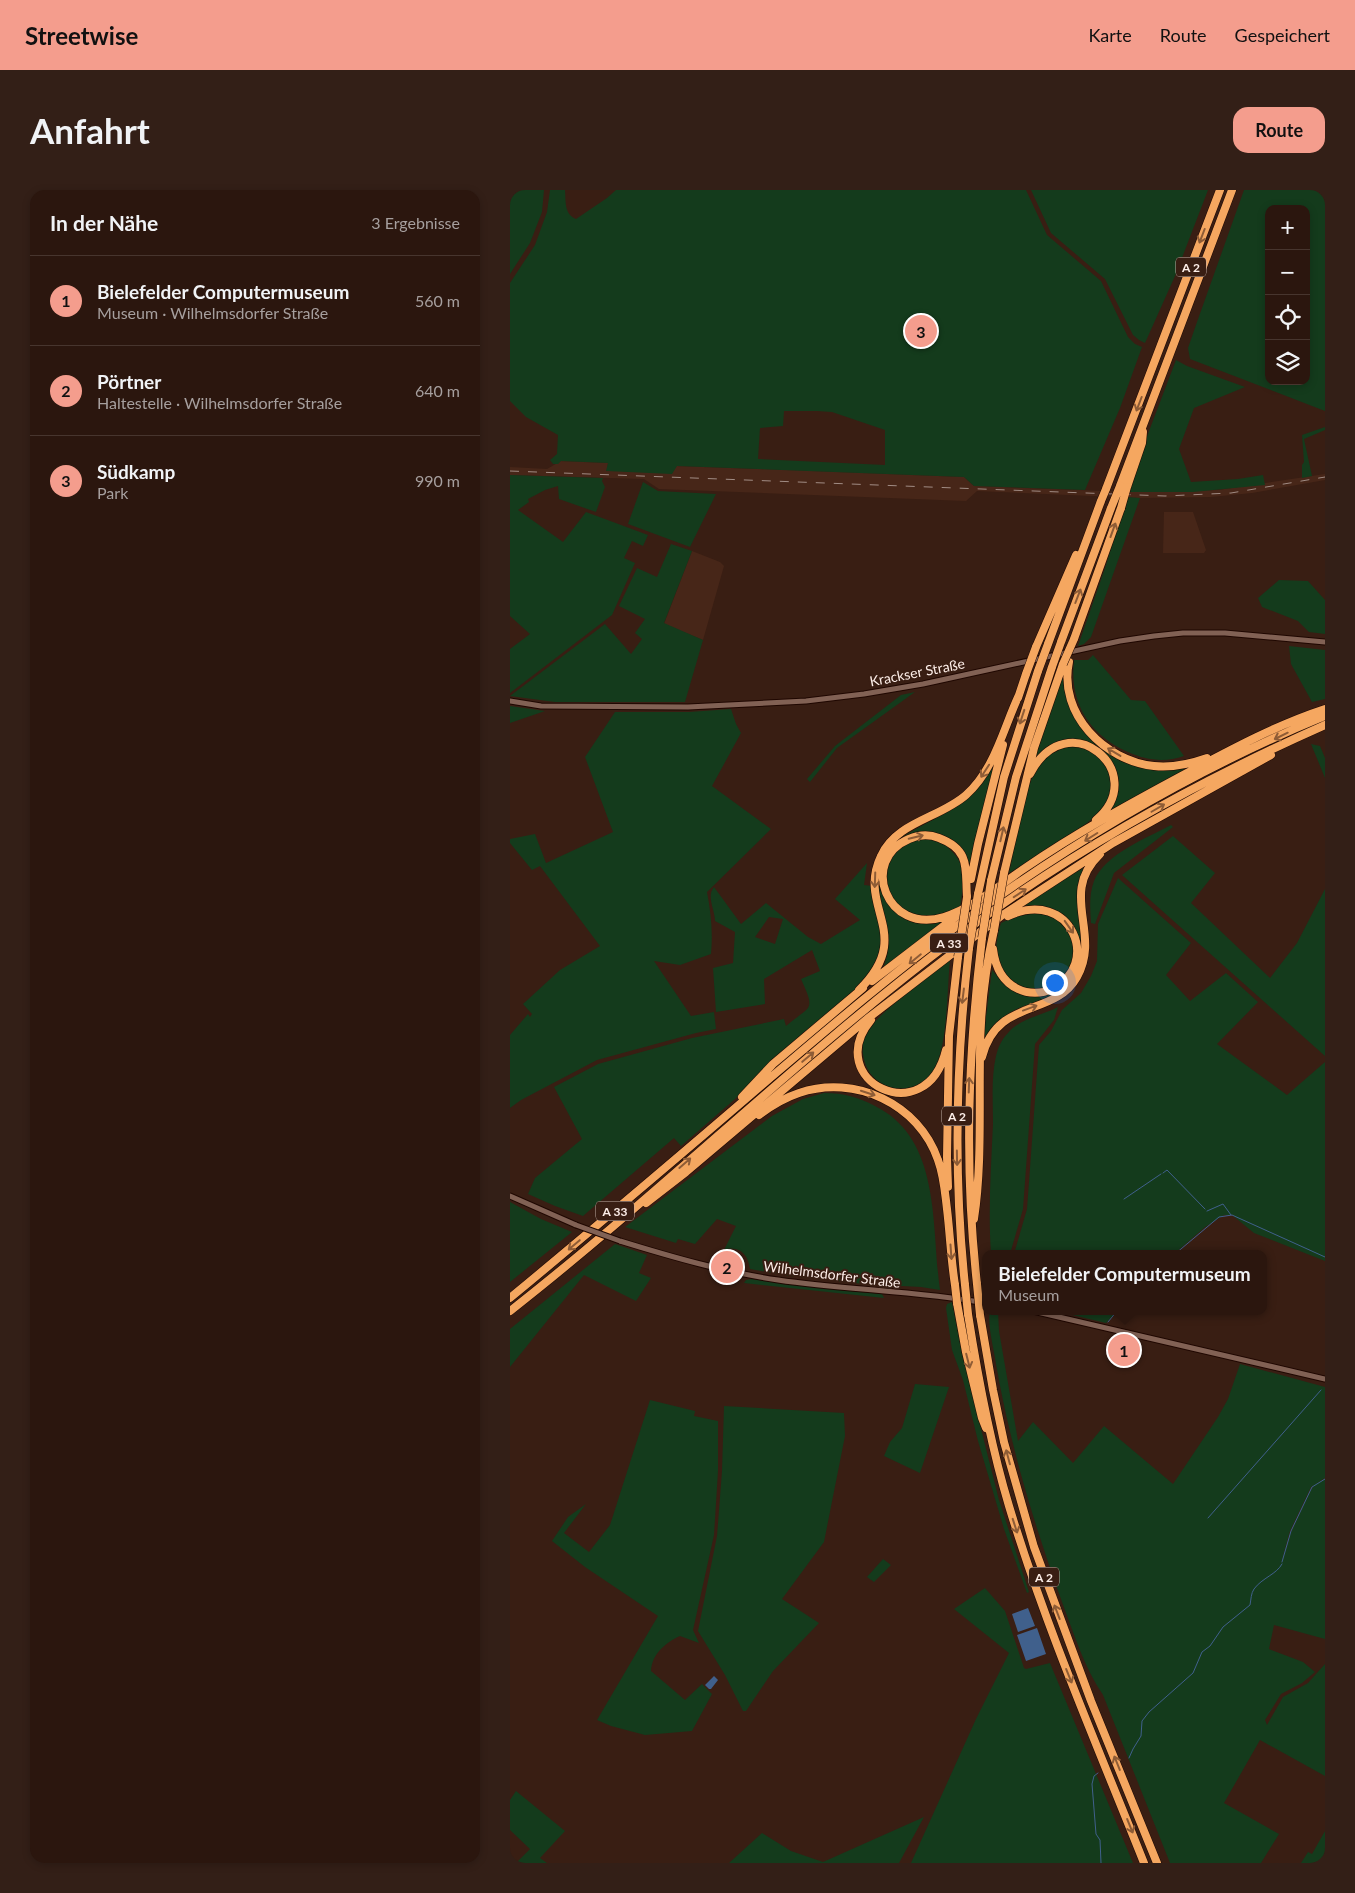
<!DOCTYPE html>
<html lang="de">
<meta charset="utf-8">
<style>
:root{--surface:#2b160e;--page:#331f17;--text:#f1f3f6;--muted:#a69f9e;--line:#47352e;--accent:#f49d8d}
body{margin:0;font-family:Lato,sans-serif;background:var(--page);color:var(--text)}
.controls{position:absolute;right:15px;top:15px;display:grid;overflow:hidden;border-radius:10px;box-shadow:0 2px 8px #0003}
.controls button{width:45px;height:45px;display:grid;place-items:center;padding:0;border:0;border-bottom:1px solid var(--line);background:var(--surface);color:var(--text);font:25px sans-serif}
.you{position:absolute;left:544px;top:792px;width:18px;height:18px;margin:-12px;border:4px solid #fff;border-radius:50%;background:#1a73e8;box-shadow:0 0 0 8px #1a73e833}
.badge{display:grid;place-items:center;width:32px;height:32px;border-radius:50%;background:var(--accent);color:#111;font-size:16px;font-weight:700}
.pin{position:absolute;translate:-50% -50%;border:2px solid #fff;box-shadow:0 1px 5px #0006}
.popup{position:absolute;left:472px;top:1060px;width:285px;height:65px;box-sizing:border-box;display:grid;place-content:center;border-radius:10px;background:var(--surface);filter:drop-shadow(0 1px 4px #0005);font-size:16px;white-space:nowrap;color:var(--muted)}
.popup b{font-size:19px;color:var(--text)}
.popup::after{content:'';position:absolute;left:50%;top:100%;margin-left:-10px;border:10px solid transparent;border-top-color:var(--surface)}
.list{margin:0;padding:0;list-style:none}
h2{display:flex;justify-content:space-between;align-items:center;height:65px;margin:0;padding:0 20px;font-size:21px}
h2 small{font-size:16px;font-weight:400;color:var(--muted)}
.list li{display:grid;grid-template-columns:32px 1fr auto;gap:15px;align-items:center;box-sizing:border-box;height:90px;padding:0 20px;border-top:1px solid var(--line)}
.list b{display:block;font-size:19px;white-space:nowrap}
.list p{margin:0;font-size:16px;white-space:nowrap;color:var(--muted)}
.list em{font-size:16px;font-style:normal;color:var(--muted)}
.icon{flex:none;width:28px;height:28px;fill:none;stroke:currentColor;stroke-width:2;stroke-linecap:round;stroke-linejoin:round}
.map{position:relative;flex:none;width:815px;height:1673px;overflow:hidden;border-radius:15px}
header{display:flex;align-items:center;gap:30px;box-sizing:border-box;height:70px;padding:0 25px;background:var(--accent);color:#111}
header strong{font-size:24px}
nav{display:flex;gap:28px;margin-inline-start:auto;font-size:18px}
.intro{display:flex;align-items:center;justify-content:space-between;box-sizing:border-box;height:120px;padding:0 30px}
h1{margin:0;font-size:35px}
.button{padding:12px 22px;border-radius:15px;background:var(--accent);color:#111;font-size:18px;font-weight:700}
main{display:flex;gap:30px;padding:0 30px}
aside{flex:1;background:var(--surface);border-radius:15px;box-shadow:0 2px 8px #0003}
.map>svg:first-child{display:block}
.built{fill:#472618}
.green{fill:#143b1c;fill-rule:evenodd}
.water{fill:#40608c}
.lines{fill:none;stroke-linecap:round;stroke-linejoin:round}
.stream{stroke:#40608c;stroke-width:1}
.minor-casing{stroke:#1f0701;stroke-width:7}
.highway-casing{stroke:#1f0701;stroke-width:9}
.minor{stroke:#816154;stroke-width:5}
.highway{stroke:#f5a760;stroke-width:8}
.rail{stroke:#a18c84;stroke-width:1;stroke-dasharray:9 9;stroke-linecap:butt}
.minor-bridge-casing{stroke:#1f0701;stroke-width:7;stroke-linecap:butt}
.highway-bridge-casing{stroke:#1f0701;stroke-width:9;stroke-linecap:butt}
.minor-bridge{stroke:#816154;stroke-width:5}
.highway-bridge{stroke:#f5a760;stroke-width:8}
.oneway{stroke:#8e5c36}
.labels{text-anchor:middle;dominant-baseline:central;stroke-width:4;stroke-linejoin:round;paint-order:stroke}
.shield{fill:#391e13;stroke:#c2b0a8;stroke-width:1}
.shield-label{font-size:12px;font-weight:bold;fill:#fdeee8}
.street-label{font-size:14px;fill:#fdeee8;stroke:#391e13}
</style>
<header>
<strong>Streetwise</strong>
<nav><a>Karte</a><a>Route</a><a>Gespeichert</a></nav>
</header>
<div class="intro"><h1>Anfahrt</h1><a class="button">Route</a></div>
<main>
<aside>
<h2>In der Nähe<small>3 Ergebnisse</small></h2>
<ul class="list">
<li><span class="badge">1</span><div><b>Bielefelder Computermuseum</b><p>Museum · Wilhelmsdorfer Straße</p></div><em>560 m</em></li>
<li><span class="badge">2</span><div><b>Pörtner</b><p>Haltestelle · Wilhelmsdorfer Straße</p></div><em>640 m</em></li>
<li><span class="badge">3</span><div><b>Südkamp</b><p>Park</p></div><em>990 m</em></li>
</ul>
</aside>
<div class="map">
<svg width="815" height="1673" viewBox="0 0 815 1673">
<rect width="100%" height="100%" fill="#391e13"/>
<!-- built -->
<path class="built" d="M 51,271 L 98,273 L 97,281 L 166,276 L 249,279 L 454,287 L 464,296 L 619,302 L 708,300 L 815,284 L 815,290 L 742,303 L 701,307 L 630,308 L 467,301 L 456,311 L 149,299 L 134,289 L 0,285 L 0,277 L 37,279 Z
M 654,322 L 683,322 L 696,360 L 694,363 L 653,363 Z
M 182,361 L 210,372 L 214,376 L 193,450 L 154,434 Z"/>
<!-- green -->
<path class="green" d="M 0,0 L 34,0 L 32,22 L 20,53 L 0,84 Z
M 40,0 L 55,0 C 56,12 54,24 66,29 L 97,8 L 106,0 L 516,0 L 537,45 L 591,91 L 618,147 L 625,154 L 632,157 L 610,218 L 575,300 L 464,296 L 454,287 L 167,276 L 162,284 L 96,281 L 98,273 L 51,271 L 48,274 L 43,274 L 40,270 L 47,264 L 48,245 L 16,227 L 0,211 L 0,93 L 25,55 L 37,22 ZM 274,221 L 307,221 L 322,222 L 375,240 L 375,275 L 248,269 L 250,238 L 273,236 Z
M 521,0 L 698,0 L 665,86 L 635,153 L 629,150 L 623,145 L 595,89 L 541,43 Z
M 734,0 L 815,0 L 815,221 L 680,169 L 678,158 L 687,132 ZM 759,19 L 796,19 L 796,191 L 759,191 Z
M 666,170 L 677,176 L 735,197 L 684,218 L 669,259 L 681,292 L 728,289 L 753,285 L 755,295 L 683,302 L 619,302 L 628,270 Z
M 815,237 L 815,240 L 794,249 L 802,286 L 792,288 L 792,275 L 794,272 L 792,245 Z
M 0,285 L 93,288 L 92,291 L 95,297 L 86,322 L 49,309 L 48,296 L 35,300 L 18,309 L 19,312 L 8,320 L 53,352 L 76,322 L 138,345 L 133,356 L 122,351 L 114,368 L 125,373 L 102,425 L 0,503 L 0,459 L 20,444 L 0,426 Z
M 133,292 L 148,301 L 206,304 L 180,357 L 118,334 Z
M 617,307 L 630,308 L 581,447 L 574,454 L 568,456 L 595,378 Z
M 161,354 L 182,361 L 154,433 L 193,450 L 175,512 L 45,512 L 0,506 L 95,434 L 121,464 L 132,449 L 125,443 L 135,429 L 109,416 L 127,378 L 147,387 Z
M 769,390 L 798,391 L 815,410 L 815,444 L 799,442 L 788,431 L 752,417 L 748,408 Z
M 779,456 L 815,460 L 815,509 L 802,512 L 781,474 Z
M 583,465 L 621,510 L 635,511 L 674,566 C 654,573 636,570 618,562 C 579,545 559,512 564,470 L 578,470 Z
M 554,479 L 554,489 L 559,514 L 587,554 L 607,568 L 666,579 L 679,578 L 597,624 C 602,618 606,611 608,603 C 615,570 578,539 546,552 C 537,556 531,563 525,569 Z
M 405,502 L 327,558 L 300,592 L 297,589 L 325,556 L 391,505 Z
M 0,516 L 35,521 L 0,533 Z
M 221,519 L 226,534 L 231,543 L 202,596 L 261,639 L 197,702 C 201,723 203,742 201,764 L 170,775 L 144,771 L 181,826 L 204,822 L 206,839 L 186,843 L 87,870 L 11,910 L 0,918 L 0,845 L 18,824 L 20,827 L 22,824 L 13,814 L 50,780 L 90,756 L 30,676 L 22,680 L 0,653 L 0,649 L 25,644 L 36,673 L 103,642 L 75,567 L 105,522 L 179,522 Z
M 801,554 L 810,556 L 815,568 L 815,588 Z
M 554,556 C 560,556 567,556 573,556 C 579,557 593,569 596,575 C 601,586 604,600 598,612 C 587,632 521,671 499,683 C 507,647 510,598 534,569 C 538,563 547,560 554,556 Z
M 484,576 L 459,675 L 455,666 L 445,653 L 404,644 L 383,654 C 399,641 416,634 434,624 C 455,613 470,595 484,576 Z
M 661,635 L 663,637 L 604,683 L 585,734 L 581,733 C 580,719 579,704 584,691 C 595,664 637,648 661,635 Z
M 663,646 L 705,683 L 681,713 L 760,788 L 787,753 L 815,699 L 815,866 L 612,685 Z
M 425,648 C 457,669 456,682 450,717 C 437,723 424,728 409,726 C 376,721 364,675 393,657 C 397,654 402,650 406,649 C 412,648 419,649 425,648 Z
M 357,673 L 354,695 L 362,696 L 372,741 L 372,756 L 366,777 L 346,799 L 293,843 L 225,909 L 171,956 L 164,948 L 73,1026 L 45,1016 L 18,1004 L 25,988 L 72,949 L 44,897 L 88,874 L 182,848 L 274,829 L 276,836 C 301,815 306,822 291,789 L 310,781 L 302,760 L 254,789 L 255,814 L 206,822 L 203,778 L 223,773 L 225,742 L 205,731 C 205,720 196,706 204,697 L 231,734 L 256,713 L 298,747 L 311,754 L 350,730 L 325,709 ZM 259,727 L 273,729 L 265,754 L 245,747 Z
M 369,677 L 380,716 C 396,734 415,735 437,729 L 373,778 C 390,738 361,715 369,677 Z
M 576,677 C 573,684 569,690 568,698 C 565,724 582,757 568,781 C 548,814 522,807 495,826 C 487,832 481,841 475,849 L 473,850 L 482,780 C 490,789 498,801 511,804 C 562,820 595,746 547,721 C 537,715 525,718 514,715 L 558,686 Z
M 608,688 L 681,753 L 656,785 L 680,811 L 716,783 L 748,812 L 707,854 L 777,905 L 815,872 L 815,1071 L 744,1043 L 722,1025 L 714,1025 L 695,1037 L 664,1064 L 504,1064 L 517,1019 L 529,855 L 541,841 L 552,820 L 571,803 L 581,786 L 587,771 L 588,734 Z
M 515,722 C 532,723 554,725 560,745 C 562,752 565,760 563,768 C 562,778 554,786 546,792 C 543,794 540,797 536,798 C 515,806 490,789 487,767 C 485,756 488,743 491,733 Z
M 440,770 C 437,799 438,850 426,875 C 411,911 358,905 353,864 C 352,858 353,850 355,845 C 364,825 421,786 440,770 Z
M 548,817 L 544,830 L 525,854 L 513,1019 L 500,1064 L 481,1064 C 478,1021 481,977 483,934 C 483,912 481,888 486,866 C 488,857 492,849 498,843 C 509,829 533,825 548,817 Z
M 314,903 C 334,903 348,907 365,916 C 432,949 421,1037 430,1100 L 411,1097 L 354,1094 L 280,1086 L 240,1079 C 238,1064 229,1055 214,1060 L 226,1036 L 207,1029 L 185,1054 L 168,1049 L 166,1053 L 115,1037 L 262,926 L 293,909 Z
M 0,1012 L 31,1029 L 62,1042 L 0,1092 Z
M 105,1054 L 137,1065 L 129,1083 L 141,1088 L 126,1111 L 74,1085 L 0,1177 L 0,1139 Z
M 242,1089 L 301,1097 L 372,1104 L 374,1108 L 234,1093 L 236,1090 Z
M 442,1112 L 452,1164 L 489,1310 L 519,1402 L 517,1403 L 494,1339 L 468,1251 L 453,1190 L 442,1160 L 436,1118 L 437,1114 Z
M 480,1121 L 488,1121 L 489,1141 L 508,1251 L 523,1232 L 563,1273 L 594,1236 L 663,1294 L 708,1227 L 718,1209 L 730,1174 L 815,1197 L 815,1288 L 801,1297 L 780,1341 L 771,1373 L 781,1342 L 799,1303 L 804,1295 L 815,1289 L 815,1449 L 764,1435 L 759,1459 L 793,1472 L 805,1482 L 792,1493 L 771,1504 L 755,1530 L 757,1535 L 773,1507 L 798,1493 L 815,1474 L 815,1586 L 750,1550 L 714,1613 L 769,1644 L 751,1673 L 660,1673 L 593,1505 C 574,1477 564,1444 552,1412 C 524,1334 500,1255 486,1174 C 484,1159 477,1135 480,1121 Z
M 546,1121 L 607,1121 L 596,1133 Z
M 405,1194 L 439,1197 L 410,1283 L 374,1266 L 380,1252 L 392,1238 Z
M 140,1210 L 185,1221 L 184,1226 L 208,1231 L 208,1281 L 204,1345 L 183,1440 L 189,1453 L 170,1446 C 155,1453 142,1464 141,1481 L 175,1510 L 192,1494 L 202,1504 L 182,1541 L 135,1545 L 101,1536 L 87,1530 L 148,1426 L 75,1377 L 42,1351 L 58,1327 L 76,1314 L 54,1343 L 79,1362 L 100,1335 Z
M 214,1216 L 334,1223 L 335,1246 L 314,1352 L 272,1409 L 309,1433 L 263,1481 L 236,1521 L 233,1521 L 215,1485 L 188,1441 L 207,1346 L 212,1281 Z
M 373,1369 L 381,1375 L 364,1392 L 357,1387 Z
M 475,1398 L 495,1421 L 514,1478 L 516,1479 L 540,1473 L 623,1673 L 401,1673 L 466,1529 L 499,1463 L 444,1419 Z
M 6,1601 L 55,1641 L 30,1668 L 37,1673 L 6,1673 L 20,1659 L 0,1640 L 0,1610 Z
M 414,1627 L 389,1673 L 219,1673 L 252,1643 L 281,1661 L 313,1672 Z
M 815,1641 L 815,1673 L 791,1673 L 798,1662 L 802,1664 Z"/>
<!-- water -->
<path class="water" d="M 518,1418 L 525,1436 L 508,1442 L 502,1424 Z
M 527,1438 L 536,1464 L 516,1471 L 507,1445 Z
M 204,1486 L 208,1490 L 201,1499 L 199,1499 L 195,1495 Z"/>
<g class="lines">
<!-- stream -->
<path class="stream" d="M 653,983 L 657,980 L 695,1019
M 614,1009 L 651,984
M 697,1021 L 713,1014 L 721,1025
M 665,1064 L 709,1027 L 722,1025 L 815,1067
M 598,1132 L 607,1121
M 698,1328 L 811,1200
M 772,1372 L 781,1341 L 802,1297 L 815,1289
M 619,1568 L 623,1559 L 631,1546 L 632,1531 L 639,1522 L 683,1483 L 692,1462 L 700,1456 L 713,1437 L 740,1415 C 741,1410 741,1403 744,1399 C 752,1388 767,1384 772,1374
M 588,1583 L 584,1586 L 582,1594 L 586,1644 L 590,1650 L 591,1673"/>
<!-- minor casing -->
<g class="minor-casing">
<path id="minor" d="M 0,511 L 31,516 L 178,517 L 296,511 L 354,504 L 413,494 L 610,451 L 644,446 L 673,443 L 715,443 L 815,452
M 0,1006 L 66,1035
M 110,1051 C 162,1067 214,1082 268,1090 C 337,1100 407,1101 475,1113
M 523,1121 L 815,1189"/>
</g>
<!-- highway casing -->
<g class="highway-casing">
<path id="highway" d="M 610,296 L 722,0
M 617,297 L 632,253 L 633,242
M 596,299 L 710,0
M 564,449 L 611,318
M 551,452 L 601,318
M 538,454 L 591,311
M 526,457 L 566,365
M 559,472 C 548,524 595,571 644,576 C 662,578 680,574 697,568
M 508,508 L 516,484
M 520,584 C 557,511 642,583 586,630
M 494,683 L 524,558 L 553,474
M 461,689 L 468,654 L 493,555
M 481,691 L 506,587 L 542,477
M 468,704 L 494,587 L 528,481
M 457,707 C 455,679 461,660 429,648 C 419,644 408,645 399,649 C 349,670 376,745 434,727 C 463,718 490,695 515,678 C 566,643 621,613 675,584 C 720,560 766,535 815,519
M 483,759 C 485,776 491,791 508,799 C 518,804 532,804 542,799 C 592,775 562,697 498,726
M 362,791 L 448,725
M 349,800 C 406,744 346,718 371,666 C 386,632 430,628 456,605 C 485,579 493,539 509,505
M 361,830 C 311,890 416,943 436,860
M 472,867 C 487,807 544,828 567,787 C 592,743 548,704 590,664
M 232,907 L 263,874 L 353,798
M 249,925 C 261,916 274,908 289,903 C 345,884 409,914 428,970 C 434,986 435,1003 437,1019 C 440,1044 441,1070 445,1095
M 438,997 L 437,967 L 439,846 L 448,767
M 136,1013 L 176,982 L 357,829 L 491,726 L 603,653 L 761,565
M 464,1029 C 472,976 469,920 470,865 C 470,825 475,780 484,740
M 467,1094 C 454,977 458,865 472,748
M 455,1095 C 443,982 446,870 459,758
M 0,1108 C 87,1036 173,963 259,889 C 320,837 382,784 447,736 C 561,653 685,579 815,526
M 447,1113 L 456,1162 L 472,1228 L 476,1238
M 0,1121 C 152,1002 289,866 443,750 C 557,664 684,593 815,535
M 458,1124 C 468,1188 480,1253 499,1316 C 536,1438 587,1555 634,1673
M 470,1125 L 483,1200 L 494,1252 L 524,1357 L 581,1511 L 647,1673"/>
</g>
<!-- minor -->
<use href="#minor" class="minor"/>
<!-- highway -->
<use href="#highway" class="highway"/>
<!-- rail -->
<path class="rail" d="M 0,281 L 655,306 L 721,303 L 815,287"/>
<!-- minor-bridge casing -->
<g class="minor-bridge-casing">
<path id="minor-bridge" d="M 66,1035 L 110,1051"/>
</g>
<!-- highway-bridge casing -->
<g class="highway-bridge-casing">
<path id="highway-bridge" d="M 591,311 L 596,299
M 601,318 L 610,296
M 611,318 L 617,297
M 553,474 L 564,449
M 542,477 L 551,452
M 528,481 L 538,454
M 516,484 L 526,457
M 484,740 L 494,683
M 472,748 L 481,691
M 459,758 L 468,704
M 448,767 L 457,707
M 467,1094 L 470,1125
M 445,1095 L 447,1113
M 455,1095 L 458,1124"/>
</g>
<!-- minor-bridge -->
<use href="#minor-bridge" class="minor-bridge"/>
<!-- highway-bridge -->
<use href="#highway-bridge" class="highway-bridge"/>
</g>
<!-- one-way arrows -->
<defs><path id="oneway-shaft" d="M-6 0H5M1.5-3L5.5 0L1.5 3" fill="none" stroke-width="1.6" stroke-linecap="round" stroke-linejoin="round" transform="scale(1.25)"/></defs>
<g class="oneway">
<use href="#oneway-shaft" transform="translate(692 46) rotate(111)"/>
<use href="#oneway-shaft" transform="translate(629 214) rotate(111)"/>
<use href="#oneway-shaft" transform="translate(603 340) rotate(-70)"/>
<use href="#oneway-shaft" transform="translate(568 406) rotate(-69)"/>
<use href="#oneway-shaft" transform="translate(512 527) rotate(108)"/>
<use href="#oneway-shaft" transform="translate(771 546) rotate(154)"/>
<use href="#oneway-shaft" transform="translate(604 562) rotate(-149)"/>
<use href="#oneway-shaft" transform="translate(475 581) rotate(123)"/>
<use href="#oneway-shaft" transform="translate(648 618) rotate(-30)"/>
<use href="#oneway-shaft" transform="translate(492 644) rotate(-77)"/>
<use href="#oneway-shaft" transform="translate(406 647) rotate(-13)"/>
<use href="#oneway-shaft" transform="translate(581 647) rotate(148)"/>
<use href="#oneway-shaft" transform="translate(365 690) rotate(92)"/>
<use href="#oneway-shaft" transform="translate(510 703) rotate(-34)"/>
<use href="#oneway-shaft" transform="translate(559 737) rotate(55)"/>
<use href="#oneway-shaft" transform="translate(405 769) rotate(141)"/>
<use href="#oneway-shaft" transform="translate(453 806) rotate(97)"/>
<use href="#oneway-shaft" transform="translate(520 818) rotate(-20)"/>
<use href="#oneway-shaft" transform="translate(298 867) rotate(-40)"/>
<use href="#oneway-shaft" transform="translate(459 895) rotate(-88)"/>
<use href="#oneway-shaft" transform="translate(358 903) rotate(18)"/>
<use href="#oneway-shaft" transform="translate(447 968) rotate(89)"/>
<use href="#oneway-shaft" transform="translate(175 973) rotate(-41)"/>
<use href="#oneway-shaft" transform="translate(64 1055) rotate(140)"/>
<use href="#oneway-shaft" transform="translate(441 1062) rotate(86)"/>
<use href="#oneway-shaft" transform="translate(458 1171) rotate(76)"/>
<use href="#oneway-shaft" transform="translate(498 1267) rotate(-105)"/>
<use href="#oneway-shaft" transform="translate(505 1336) rotate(72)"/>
<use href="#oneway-shaft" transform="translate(547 1422) rotate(-111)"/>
<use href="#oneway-shaft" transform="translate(559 1486) rotate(68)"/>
<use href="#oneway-shaft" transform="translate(607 1573) rotate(-112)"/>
<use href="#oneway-shaft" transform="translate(620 1636) rotate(68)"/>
</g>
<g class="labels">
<!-- shield labels -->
<g class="shield">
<rect x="666" y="67.5" width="30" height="19" rx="4"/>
<rect x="420" y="743.5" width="38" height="19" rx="4"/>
<rect x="432" y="916.5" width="30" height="19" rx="4"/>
<rect x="86" y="1011.5" width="38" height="19" rx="4"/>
<rect x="519" y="1377.5" width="30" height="19" rx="4"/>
</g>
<g class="shield-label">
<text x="681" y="77">A 2</text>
<text x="439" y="753">A 33</text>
<text x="447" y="926">A 2</text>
<text x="105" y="1021">A 33</text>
<text x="534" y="1387">A 2</text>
</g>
<!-- street labels -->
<g class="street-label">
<text transform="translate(407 482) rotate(-11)">Krackser Straße</text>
<text transform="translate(322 1084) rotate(7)">Wilhelmsdorfer Straße</text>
</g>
</g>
</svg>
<div class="controls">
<button>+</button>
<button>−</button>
<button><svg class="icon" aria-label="locate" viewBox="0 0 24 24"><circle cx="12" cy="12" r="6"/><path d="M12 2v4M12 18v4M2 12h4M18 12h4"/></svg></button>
<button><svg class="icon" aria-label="layers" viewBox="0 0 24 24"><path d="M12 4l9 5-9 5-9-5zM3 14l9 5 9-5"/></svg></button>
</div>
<div class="you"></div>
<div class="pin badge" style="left:614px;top:1160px">1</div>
<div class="popup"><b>Bielefelder Computermuseum</b>Museum</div>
<div class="pin badge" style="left:217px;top:1077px">2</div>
<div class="pin badge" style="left:411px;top:141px">3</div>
</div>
</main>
